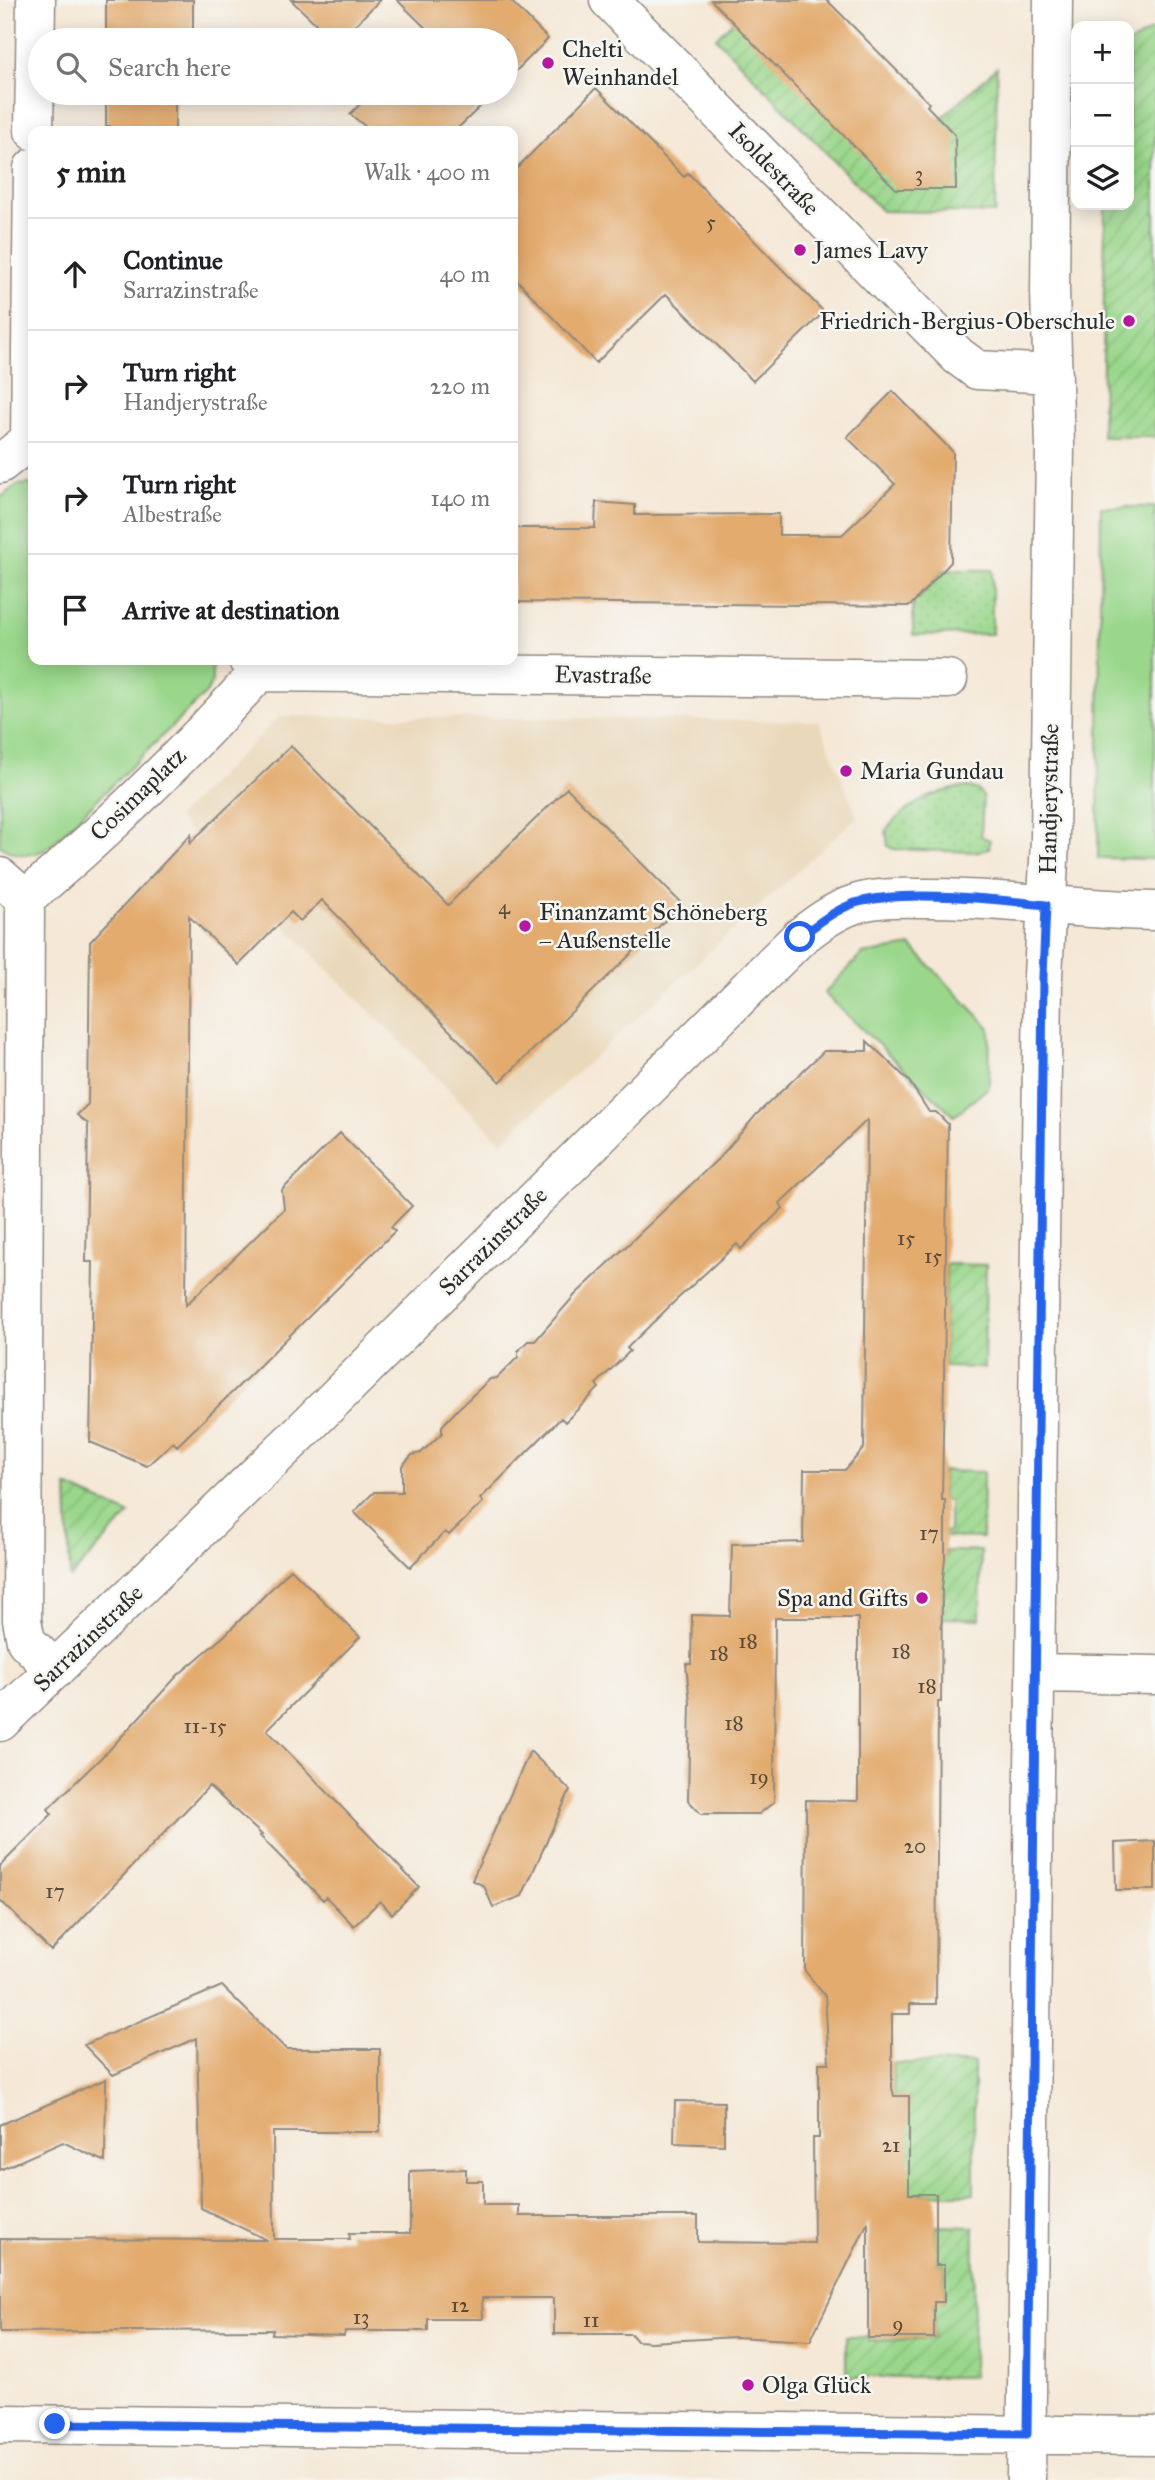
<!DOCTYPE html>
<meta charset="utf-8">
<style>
:root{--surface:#fff;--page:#f6f6f6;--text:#202124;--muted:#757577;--line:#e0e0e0}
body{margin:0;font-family:"IM FELL Great Primer",serif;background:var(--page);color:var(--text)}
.controls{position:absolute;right:21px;top:21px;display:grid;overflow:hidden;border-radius:14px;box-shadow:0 4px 18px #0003}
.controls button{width:63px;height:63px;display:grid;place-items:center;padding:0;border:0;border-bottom:2px solid var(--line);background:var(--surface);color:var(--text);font:35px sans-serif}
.stop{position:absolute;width:21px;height:21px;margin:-16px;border:5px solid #2563eb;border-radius:50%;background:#fff}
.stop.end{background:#2563eb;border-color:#fff;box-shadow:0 2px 7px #0008}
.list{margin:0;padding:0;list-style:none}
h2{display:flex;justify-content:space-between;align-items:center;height:91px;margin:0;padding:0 28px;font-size:30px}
h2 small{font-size:23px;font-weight:400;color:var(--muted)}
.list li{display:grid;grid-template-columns:46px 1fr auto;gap:21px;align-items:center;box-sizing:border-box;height:112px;padding:0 28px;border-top:2px solid var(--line)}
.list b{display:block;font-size:26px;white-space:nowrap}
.list p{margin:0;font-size:23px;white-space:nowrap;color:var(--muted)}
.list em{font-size:23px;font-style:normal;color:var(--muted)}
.icon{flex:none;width:38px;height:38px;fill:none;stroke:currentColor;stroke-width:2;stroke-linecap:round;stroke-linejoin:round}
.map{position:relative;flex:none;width:1155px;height:2480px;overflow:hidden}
.search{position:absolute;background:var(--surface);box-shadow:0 4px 18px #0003;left:28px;top:28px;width:490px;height:77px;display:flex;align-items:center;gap:18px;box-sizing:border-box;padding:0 24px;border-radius:38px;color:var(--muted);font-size:26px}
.panel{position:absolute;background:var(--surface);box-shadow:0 4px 18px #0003;left:28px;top:126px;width:490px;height:539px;border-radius:14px}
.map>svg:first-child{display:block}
.built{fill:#ead8ba}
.grass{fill:url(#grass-dots);stroke:#62815b;stroke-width:2}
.park{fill:#9ad78b;stroke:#62815b;stroke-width:2}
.garden{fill:url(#garden-furrows);stroke:#62815b;stroke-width:2}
.building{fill:#e3ab6e}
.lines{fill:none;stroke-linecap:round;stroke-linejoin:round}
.minor-casing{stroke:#908a81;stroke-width:41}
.minor{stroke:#fff;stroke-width:38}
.route{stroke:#2563eb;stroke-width:9}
.poi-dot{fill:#b5179e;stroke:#f6f6f2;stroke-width:2.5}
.labels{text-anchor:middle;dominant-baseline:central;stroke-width:5;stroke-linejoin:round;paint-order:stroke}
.number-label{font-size:21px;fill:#594b3c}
.poi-label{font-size:24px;fill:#2b2b2b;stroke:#f6f6f2;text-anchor:start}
.street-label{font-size:24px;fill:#2b2b2b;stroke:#f6f6f2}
</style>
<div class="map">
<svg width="1155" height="2480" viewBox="0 0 1155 2480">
<defs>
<pattern id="grass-dots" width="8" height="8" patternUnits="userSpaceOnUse" patternTransform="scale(1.75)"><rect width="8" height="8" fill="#9ad78b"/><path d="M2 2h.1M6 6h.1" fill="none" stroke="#85b978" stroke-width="1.8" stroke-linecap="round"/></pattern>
<pattern id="garden-furrows" width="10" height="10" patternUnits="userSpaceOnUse" patternTransform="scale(1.75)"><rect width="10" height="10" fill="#9ad78b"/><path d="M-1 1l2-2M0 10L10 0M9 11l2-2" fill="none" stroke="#85b978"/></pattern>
</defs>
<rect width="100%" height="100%" fill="#f6f6f2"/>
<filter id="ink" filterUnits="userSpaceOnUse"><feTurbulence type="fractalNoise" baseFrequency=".0143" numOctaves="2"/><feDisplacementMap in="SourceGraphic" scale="14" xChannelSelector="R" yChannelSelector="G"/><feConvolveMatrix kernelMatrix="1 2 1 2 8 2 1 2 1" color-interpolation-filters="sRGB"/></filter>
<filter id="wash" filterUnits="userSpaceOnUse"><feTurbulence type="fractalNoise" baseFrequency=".00686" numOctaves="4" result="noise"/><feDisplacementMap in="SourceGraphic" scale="28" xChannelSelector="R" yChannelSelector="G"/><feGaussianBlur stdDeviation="1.57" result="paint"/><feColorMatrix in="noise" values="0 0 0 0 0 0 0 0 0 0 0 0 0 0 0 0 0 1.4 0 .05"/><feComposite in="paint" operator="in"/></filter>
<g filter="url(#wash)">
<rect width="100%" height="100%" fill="#f5e8d7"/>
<!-- built -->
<path class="built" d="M 280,716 L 819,721 L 857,817 L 501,1142 L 176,818 Z"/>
<!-- grass -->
<path class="grass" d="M 944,570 L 992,570 L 992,634 L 913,635 L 913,595 L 918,599 Z
M 966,787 L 978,790 L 983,797 L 981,836 L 990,840 L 989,849 L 975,852 L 893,849 L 888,846 L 886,830 C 905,806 935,790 966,787 Z"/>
<!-- park -->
<path class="park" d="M 31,484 L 33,484 L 33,660 L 212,660 L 212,681 L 207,692 L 50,846 C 34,858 16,857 0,846 L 0,498 L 17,485 Z
M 1101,507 L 1155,507 L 1155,859 L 1098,858 Z
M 911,946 L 990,1028 L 989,1087 L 954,1116 L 824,993 L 863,954 Z"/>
<!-- garden -->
<path class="garden" d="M 733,21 L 940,120 L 997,67 L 995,213 L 882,211 L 716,38 Z
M 1155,28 L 1155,437 L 1102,437 L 1105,205 L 1129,205 L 1129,44 Z
M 946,1264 L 986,1265 L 984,1368 L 944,1367 Z
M 943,1471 L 983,1472 L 982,1538 L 945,1537 L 945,1532 L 949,1531 L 949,1500 L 943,1500 Z
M 67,1486 L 129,1514 L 70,1578 Z
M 946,1551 L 981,1551 L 980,1619 L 942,1618 L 942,1556 L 945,1556 Z
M 892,2063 L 974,2063 L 974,2194 L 902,2194 L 909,2097 L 894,2096 Z
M 936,2226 L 974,2227 L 973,2377 L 846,2377 L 846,2337 L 868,2337 L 869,2341 L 934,2338 L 934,2302 L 944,2302 L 944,2265 L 936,2265 Z"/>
<g id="blocks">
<!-- building -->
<path class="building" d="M 106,0 L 193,0 L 193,40 L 106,40 Z
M 291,0 L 380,0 L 340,40 L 333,40 Z
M 397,0 L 510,0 L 548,39 L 506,81 L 506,40 L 438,40 Z
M 711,0 L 827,0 L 929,103 L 927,106 L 955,135 L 956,189 L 896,189 Z
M 596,88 L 684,177 L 688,173 L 824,312 L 753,381 L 666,294 L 596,363 L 513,276 L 513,172 Z
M 106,93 L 175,93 L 175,131 L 110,131 L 110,126 L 106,126 Z
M 372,93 L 494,93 L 455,131 L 371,131 L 350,114 Z
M 893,391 L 953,452 L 951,562 L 910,606 L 513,602 L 513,528 L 595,528 L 596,502 L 635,505 L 635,515 L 779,514 L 779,535 L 842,535 L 895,484 L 847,437 Z
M 291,746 L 448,905 L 567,788 L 682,904 L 500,1082 L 322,900 L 300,921 L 291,912 L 239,965 L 189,916 L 186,1305 L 284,1209 L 282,1190 L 340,1133 L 412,1206 L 391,1227 L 395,1231 L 251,1374 L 177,1446 L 173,1442 L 147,1466 L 90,1442 L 93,1262 L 86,1262 L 88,1124 L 77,1115 L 88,1104 L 90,942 L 191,834 L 190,843 Z
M 867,1041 L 909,1081 L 929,1112 L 936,1112 L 948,1124 L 942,1500 L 945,1500 L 945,1558 L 942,1589 L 941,1702 L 938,1702 L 936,2004 L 910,2004 L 910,2014 L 892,2014 L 892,2088 L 894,2096 L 909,2096 L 909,2194 L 936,2194 L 936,2265 L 944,2265 L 944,2302 L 934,2302 L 934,2338 L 868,2338 L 868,2222 L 810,2341 L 735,2337 L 651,2342 L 637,2341 L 631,2334 L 554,2334 L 554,2298 L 482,2298 L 483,2319 L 428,2319 L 428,2331 L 345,2331 L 344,2336 L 272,2334 L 273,2330 L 0,2332 L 0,2239 L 267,2240 L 201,2208 L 197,2038 L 113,2075 L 84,2045 L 222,1986 L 286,2049 L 380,2049 L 380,2132 L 273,2132 L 274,2239 L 350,2239 L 349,2233 L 410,2233 L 410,2171 L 466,2169 L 466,2181 L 483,2181 L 483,2205 L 519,2205 L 519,2216 L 698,2216 L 698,2242 L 814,2243 L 813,2138 L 819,2138 L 819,2063 L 829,2063 L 825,1996 L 805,1971 L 806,1800 L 858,1801 L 858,1618 L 775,1618 L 774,1802 L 759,1814 L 701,1814 L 688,1800 L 690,1703 L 686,1664 L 691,1664 L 692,1615 L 730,1616 L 732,1544 L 803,1542 L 804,1470 L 845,1470 L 864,1448 L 867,1120 L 780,1203 L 783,1208 L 741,1249 L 737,1244 L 674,1302 L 627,1348 L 630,1351 L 596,1384 L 599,1388 L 565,1422 L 561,1418 L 480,1499 L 483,1502 L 449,1535 L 445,1532 L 410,1567 L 354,1512 L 374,1492 L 402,1492 L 402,1466 L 412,1455 L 421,1453 L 442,1433 L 442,1426 L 458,1409 L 490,1379 L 497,1378 L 518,1357 L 518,1351 L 528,1341 L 535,1341 L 575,1295 L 721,1156 L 757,1114 L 824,1051 L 867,1051 Z
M 291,1569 L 360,1637 L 267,1730 L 419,1887 L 392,1914 L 380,1901 L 354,1926 L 326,1897 L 323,1900 L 260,1836 L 262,1835 L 209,1786 L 51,1951 L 0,1900 L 0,1866 L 52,1814 L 48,1809 L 110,1749 L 178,1675 L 224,1636 Z
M 530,1751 L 570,1790 L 522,1896 L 493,1907 L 484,1886 L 472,1880 Z
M 1155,1841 L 1155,1890 L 1116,1890 L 1115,1843 Z
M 106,2079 L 105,2162 L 63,2142 L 0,2170 L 0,2125 Z
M 675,2101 L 724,2102 L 724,2145 L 674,2143 Z"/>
</g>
</g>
<g filter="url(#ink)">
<use href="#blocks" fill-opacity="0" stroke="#908a81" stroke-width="2"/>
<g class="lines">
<!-- minor casing -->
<g class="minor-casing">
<path id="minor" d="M 609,0 L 958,356 L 977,370 L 1053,374
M 34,131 L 36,0
M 30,440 L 33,168
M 0,464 L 30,440 L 33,443
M 259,672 L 948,679
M 0,877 L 25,899
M 25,899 L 22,1620 L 26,1641 L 55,1670
M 25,899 C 108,830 187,752 259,672 L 248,660
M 1035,1673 L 1155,1675
M 0,1722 L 296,1437 L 800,937 C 817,924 834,911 855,904 C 878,896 906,898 930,898 C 1005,898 1079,910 1155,911
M 0,2424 L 1155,2436
M 1026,2480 L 1043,976 L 1050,841 L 1055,445 L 1050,292 L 1053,0"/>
</g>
<!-- minor -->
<use href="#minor" class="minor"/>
</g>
</g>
<g class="lines" filter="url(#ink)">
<!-- route -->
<path class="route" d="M 55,2424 L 1027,2434 L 1043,976 L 1046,905 C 995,899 903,889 855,903 C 835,910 817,924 800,937"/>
</g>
<!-- markers -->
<g class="poi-dot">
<circle cx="548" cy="63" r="7"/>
<circle cx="800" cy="250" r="7"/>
<circle cx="1129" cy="321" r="7"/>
<circle cx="846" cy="771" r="7"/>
<circle cx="525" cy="926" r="7"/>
<circle cx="922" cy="1598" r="7"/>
<circle cx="748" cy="2385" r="7"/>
</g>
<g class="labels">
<!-- number labels -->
<g class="number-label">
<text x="919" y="174">3</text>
<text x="711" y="222">5</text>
<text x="504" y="907">4</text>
<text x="906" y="1238">15</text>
<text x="933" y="1256">15</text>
<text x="929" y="1533">17</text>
<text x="748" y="1641">18</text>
<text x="901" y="1651">18</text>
<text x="719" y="1653">18</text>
<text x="927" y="1686">18</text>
<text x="734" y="1723">18</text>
<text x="205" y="1726">11-15</text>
<text x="759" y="1777">19</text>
<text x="915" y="1846">20</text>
<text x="55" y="1891">17</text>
<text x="891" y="2145">21</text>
<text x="460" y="2305">12</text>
<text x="361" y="2317">13</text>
<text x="591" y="2320">11</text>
<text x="898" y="2324">9</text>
</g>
<!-- poi labels -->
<g class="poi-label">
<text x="562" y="49">Chelti<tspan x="562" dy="28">Weinhandel</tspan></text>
<text x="814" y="250">James Lavy</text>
<text x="1115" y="321" text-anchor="end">Friedrich-Bergius-Oberschule</text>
<text x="860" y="771">Maria Gundau</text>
<text x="539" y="912">Finanzamt Schöneberg<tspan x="539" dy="28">– Außenstelle</tspan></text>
<text x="908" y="1598" text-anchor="end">Spa and Gifts</text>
<text x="762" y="2385">Olga Glück</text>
</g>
<!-- street labels -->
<g class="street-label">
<text transform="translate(774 169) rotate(46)">Isoldestraße</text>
<text transform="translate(603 675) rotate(1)">Evastraße</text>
<text transform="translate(138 794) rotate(-44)">Cosimaplatz</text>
<text transform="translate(1049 799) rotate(-89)">Handjerystraße</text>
<text transform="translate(493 1241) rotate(-45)">Sarrazinstraße</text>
<text transform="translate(88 1638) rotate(-44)">Sarrazinstraße</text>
</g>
</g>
</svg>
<div class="controls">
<button>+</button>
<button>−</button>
<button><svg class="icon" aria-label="layers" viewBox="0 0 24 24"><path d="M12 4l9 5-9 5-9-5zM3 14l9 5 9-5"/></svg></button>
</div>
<div class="stop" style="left:800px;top:937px"></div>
<div class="stop end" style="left:55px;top:2424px"></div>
<div class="search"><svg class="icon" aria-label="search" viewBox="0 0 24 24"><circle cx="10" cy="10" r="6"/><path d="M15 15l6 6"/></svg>Search here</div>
<section class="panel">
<h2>5 min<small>Walk · 400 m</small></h2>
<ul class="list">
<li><svg class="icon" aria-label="ahead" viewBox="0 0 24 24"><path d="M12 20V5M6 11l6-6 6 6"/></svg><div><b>Continue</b><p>Sarrazinstraße</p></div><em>40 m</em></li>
<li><svg class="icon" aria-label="right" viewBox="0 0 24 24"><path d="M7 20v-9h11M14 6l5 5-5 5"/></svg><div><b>Turn right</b><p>Handjerystraße</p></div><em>220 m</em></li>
<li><svg class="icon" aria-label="right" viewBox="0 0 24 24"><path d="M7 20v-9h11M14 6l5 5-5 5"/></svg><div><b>Turn right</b><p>Albestraße</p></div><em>140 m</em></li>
<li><svg class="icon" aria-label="arrive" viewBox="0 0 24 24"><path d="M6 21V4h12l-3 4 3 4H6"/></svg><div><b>Arrive at destination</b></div></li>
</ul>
</section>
</div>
